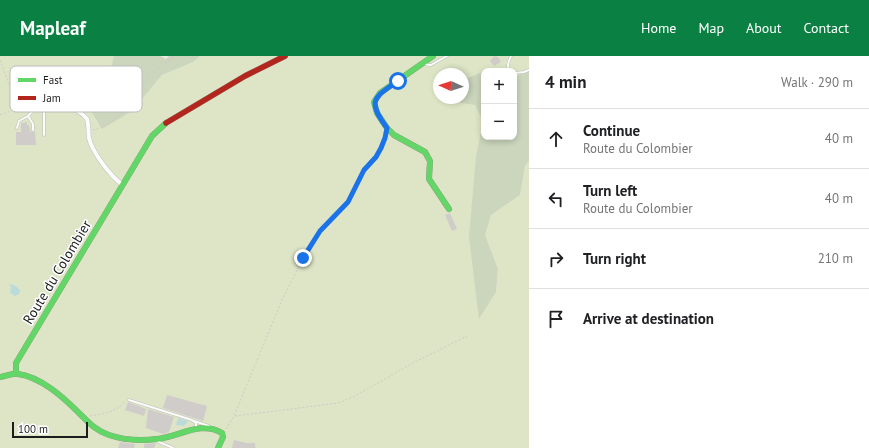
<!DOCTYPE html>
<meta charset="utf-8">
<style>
:root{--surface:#fff;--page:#f6f6f6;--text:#202124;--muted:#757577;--line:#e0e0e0;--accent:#0b8043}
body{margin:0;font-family:"PT Sans",sans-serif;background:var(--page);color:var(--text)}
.controls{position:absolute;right:12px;top:12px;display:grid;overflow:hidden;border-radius:8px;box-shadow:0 2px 6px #0003}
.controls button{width:36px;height:36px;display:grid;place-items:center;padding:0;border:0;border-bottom:1px solid var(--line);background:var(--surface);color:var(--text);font:20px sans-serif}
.compass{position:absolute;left:433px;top:12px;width:36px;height:36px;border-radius:50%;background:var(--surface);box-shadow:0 2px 6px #0003;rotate:273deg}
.scale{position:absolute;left:12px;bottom:10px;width:76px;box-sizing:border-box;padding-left:4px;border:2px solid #1c1c1c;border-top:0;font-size:11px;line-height:14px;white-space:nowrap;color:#1c1c1c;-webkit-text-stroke:3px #fff;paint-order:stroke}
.stop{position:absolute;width:12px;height:12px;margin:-9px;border:3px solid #1a73e8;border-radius:50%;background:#fff}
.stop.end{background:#1a73e8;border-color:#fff;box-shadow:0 1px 4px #0008}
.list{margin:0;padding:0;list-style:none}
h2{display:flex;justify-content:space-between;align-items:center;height:52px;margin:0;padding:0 16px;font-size:17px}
h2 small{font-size:13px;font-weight:400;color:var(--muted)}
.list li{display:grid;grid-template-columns:26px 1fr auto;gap:12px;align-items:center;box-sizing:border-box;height:60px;padding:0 16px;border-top:1px solid var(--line)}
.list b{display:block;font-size:15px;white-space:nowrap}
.list p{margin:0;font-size:13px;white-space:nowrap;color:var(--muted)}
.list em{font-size:13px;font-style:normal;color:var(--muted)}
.icon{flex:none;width:22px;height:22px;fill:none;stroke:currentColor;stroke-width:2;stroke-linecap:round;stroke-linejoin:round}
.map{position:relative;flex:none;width:529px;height:392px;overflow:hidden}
header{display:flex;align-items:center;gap:24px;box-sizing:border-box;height:56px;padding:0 20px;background:var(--accent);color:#fff}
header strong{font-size:19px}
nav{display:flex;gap:22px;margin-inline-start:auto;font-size:14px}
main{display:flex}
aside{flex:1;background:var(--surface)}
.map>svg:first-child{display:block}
.grass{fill:#dde5c6}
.forest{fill:#cbd6bc}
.water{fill:#bbdbdb}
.building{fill:#d0ccca}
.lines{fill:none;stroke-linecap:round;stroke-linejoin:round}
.lane-casing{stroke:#bebdbb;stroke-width:3}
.street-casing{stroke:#bebdbb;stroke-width:5}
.fast-casing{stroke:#93907f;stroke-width:6}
.jam-casing{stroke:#93907f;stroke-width:6}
.path{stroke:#d4c7c7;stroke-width:1;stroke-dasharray:2 2;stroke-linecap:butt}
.lane{stroke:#fcfcfb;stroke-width:2}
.street{stroke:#fcfcfb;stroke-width:4}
.fast{stroke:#63d668;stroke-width:5.5}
.jam{stroke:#b3261e;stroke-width:5.5}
.route{stroke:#1a73e8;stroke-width:5}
.labels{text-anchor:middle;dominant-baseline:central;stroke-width:3;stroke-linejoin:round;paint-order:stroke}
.street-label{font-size:14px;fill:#1c1c1c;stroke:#fff}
.key{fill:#fff;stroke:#bbb;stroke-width:1}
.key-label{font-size:11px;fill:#1c1c1c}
</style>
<header>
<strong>Mapleaf</strong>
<nav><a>Home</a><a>Map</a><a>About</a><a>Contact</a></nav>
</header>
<main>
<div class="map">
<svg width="529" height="392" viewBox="0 0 529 392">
<rect width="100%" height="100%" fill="#ebe8e5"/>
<!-- grass -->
<path class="grass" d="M 0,0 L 114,0 L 104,38 L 132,55 L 162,19 L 193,6 L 200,0 L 529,0 L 529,12 L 514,22 L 514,15 L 491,15 L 490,13 L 463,24 L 463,18 L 439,18 L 439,42 L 450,42 L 449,45 L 475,49 L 483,65 L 476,100 L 479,263 L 496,236 L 498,213 L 485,179 L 491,159 L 520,139 L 525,110 L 529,105 L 529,392 L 0,392 Z"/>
<!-- forest -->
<path class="forest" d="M 114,0 L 160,0 L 166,3 L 169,0 L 200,0 L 193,6 L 162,19 L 132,55 L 102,73 L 86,47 L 104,38 Z
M 529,12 L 529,105 L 525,110 L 520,139 L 491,159 L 485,179 L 498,213 L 496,236 L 479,263 L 469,181 L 476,100 L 483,65 L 475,49 L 448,45 L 450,42 L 463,42 L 463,24 L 484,15 L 484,81 L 514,81 L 514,22 Z"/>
<!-- water -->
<path class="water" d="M 9,228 C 14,228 18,231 20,235 L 19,238 L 15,240 L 10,237 L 11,231 Z
M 178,362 L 188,365 L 187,367 L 183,370 L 176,369 Z"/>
<!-- building -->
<path class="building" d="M 494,0 L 498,1 L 501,6 L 494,10 L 490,5 Z
M 27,66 L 27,69 L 29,69 L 30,75 L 33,76 L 35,76 L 36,89 L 16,89 L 16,76 L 21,76 L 21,67 Z
M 450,157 L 457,173 L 452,175 L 445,159 Z
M 167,339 L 207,350 L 203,365 L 163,352 Z
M 128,346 L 146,353 L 144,360 L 125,354 Z
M 148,353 L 174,361 L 169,376 L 163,378 L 146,372 Z
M 234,384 L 246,387 L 255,387 L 255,391 L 257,392 L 232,392 Z
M 120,386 L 126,387 L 135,388 L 134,392 L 118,392 Z
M 156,387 L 154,392 L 144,392 L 144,388 Z"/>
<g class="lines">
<!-- lane casing -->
<g class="lane-casing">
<path id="lane" d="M 425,8 L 429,9 L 431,9 L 447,0
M 510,15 C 506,10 509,5 511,0
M 514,17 L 524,16 L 529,14
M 44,49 L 44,79
M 28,60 L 33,68 L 33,74
M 17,72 L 19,65 L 28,60 L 37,50
M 129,344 L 192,364 L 196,367 L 196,372
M 194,365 L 209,370
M 157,384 L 159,386 L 173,392"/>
</g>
<!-- street casing -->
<g class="street-casing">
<path id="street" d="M 17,52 C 38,47 73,45 87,63 C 89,69 88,76 89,82 C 92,96 111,121 123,129"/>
</g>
<!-- fast casing -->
<g class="fast-casing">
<path id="fast" d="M 433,0 L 380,37 L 374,46 L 377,57 L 387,72 L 394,79 L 425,96 L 430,105 L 429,123 L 449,153
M 16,318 L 16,307 L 152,80 L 166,67
M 0,321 C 6,320 12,317 18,318 C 41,321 63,341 79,357 C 88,366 96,375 109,379 C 124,384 141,385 157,383 C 179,381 201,364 222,377 L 223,381 L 218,392"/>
</g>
<!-- jam casing -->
<g class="jam-casing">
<path id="jam" d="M 166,67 L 245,20 L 285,0"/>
</g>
<!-- path -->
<path class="path" d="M 0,4 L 16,47
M 0,59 L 13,54
M 93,74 C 112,69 128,53 139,37 C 143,31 146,24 150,19 C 158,11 167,6 175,0
M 90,360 C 104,358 116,356 126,345
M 235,360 L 339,347 L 355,340 L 411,308 L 467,280
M 226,373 L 234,360 L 282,244 L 303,202 L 320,175 L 348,146 L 364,114 L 376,101 L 381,92 L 386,78"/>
<!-- lane -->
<use href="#lane" class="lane"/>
<!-- street -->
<use href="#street" class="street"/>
<!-- fast -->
<use href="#fast" class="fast"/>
<!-- jam -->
<use href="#jam" class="jam"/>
</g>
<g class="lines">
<!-- route -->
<path class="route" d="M 303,202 L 320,175 L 348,146 L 364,114 L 376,101 L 381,92 L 385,82 L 387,72 C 367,45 373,42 398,25"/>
</g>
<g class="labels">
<!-- street labels -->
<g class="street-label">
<text transform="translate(57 216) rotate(-59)">Route du Colombier</text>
</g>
</g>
<!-- legend -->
<rect x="10" y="10" width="132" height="46" rx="6" class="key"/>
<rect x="18" y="22" width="18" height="4" fill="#63d668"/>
<rect x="18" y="40" width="18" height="4" fill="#b3261e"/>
<g class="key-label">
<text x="43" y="28">Fast</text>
<text x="43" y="46">Jam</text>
</g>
</svg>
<div class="controls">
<button>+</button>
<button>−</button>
</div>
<svg class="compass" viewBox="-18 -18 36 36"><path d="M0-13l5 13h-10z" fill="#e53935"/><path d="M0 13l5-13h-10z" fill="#757577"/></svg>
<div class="scale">100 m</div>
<div class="stop" style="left:398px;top:25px"></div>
<div class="stop end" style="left:303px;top:202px"></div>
</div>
<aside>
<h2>4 min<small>Walk · 290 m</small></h2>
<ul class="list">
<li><svg class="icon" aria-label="ahead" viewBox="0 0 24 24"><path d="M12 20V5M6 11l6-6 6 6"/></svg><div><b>Continue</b><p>Route du Colombier</p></div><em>40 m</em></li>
<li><svg class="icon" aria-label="left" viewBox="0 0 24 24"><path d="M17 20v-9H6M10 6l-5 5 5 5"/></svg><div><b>Turn left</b><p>Route du Colombier</p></div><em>40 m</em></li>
<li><svg class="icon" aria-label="right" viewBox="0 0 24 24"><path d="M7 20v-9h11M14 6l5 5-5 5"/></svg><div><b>Turn right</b></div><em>210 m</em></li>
<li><svg class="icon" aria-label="arrive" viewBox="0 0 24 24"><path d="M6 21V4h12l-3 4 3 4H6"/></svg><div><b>Arrive at destination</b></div></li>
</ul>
</aside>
</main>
